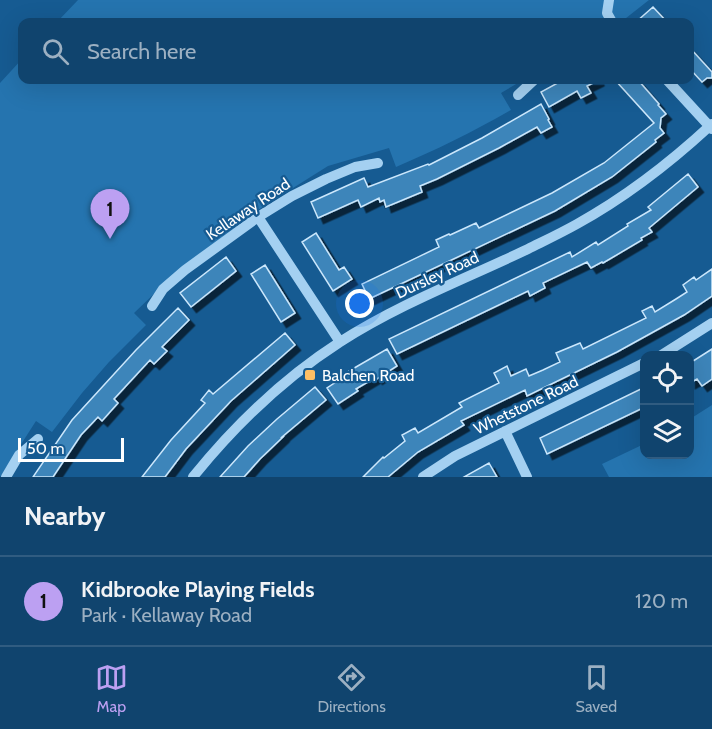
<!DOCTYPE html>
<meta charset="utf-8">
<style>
:root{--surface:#10446e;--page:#1e4e76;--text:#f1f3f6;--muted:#9cb0c2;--line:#305c81;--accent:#bca0f2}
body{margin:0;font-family:Cabin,sans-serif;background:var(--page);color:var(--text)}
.controls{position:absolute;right:18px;bottom:18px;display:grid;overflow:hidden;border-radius:12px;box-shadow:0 6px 24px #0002}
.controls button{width:54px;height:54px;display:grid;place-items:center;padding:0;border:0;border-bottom:2px solid var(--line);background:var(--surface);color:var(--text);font:30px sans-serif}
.scale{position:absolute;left:18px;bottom:15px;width:106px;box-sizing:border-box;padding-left:6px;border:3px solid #fff;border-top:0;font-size:16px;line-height:21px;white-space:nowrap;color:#fff;-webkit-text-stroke:4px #165b92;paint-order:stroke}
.you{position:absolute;left:360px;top:304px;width:21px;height:21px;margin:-15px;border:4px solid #fff;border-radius:50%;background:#1a73e8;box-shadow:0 0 0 9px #1a73e833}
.badge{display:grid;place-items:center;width:39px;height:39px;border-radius:50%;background:var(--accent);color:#111;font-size:20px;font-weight:700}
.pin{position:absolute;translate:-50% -50px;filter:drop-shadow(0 2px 3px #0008)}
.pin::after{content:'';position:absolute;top:32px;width:21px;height:18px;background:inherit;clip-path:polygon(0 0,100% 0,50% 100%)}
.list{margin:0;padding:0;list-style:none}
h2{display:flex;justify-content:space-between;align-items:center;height:78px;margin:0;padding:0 24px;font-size:26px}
h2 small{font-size:20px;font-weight:400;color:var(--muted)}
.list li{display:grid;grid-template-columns:39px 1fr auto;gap:18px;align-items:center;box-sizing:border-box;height:90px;padding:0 24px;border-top:2px solid var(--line)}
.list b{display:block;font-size:22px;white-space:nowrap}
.list p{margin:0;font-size:20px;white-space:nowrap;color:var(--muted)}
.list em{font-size:20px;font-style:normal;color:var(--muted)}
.icon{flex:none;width:33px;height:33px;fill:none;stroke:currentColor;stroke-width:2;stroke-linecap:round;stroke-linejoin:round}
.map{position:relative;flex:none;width:712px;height:477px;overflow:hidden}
.search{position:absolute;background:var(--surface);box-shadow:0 6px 24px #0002;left:18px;right:18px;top:18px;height:66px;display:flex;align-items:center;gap:15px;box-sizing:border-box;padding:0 21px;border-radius:12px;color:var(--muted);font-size:22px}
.sheet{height:168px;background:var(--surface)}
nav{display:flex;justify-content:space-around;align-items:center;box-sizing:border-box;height:84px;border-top:2px solid var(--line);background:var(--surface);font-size:16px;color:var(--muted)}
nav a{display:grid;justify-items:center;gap:3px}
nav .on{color:var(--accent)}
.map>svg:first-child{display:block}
.green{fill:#2574af}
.building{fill:#3e85ba;stroke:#cbe7fc;stroke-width:1.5;filter:url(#shadow)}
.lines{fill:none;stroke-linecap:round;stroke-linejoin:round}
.minor{stroke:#a4d0f1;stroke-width:10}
.poi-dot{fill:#ffbf64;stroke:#165b92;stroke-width:2}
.labels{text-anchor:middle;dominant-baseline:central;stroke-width:4.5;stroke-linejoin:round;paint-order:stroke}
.street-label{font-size:16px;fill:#fff;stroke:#165b92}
.poi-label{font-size:16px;fill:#fff;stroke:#165b92;text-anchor:start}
</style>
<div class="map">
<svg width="712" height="477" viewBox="0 0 712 477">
<defs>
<filter id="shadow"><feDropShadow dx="5.5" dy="5.5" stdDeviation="0" flood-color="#0009"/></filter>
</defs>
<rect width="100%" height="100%" fill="#165b92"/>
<!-- green -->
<path class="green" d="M 78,0 L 649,0 L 621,22 L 57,22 Z
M 22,59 L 22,80 L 523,80 L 501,93 L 511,110 C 473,132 436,150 396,167 L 389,148 L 328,166 L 258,210 L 181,268 L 134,313 L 146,325 L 109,362 L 82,393 L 52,432 L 36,421 L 0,477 L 0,83 Z
M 712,405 L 712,477 L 609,477 L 602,464 L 644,444 L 644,454 L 690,454 L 690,419 Z"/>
<!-- building -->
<path class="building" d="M 653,7 L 667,22 L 636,22 Z
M 690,48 L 712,72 L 712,78 L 707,78 L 702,82 L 690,69 Z
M 563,80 L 599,80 L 587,86 L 591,93 L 581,98 L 577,91 L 549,107 L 541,92 Z
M 615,80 L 638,80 L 659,104 L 658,105 L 666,114 L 661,118 L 660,128 L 664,133 L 655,140 L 656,142 L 612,177 L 555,211 L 369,299 L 362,284 L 439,247 L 436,240 L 449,234 L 450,235 L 476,223 L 479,228 L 552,193 L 604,163 L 654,123 Z
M 541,104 L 549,119 L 548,120 L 552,127 L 541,133 L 537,127 L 499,148 L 437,179 L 420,186 L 422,192 L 386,207 L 384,200 L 380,202 L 379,198 L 361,207 L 358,200 L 318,218 L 311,202 L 364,178 L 368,187 L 428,164 L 429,165 L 482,138 Z
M 688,174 L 698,187 L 649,228 L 652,232 L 641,238 L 642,240 L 603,263 L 602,262 L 591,268 L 587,262 L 543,283 L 545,288 L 530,296 L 528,291 L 397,354 L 389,339 L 570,252 L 572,257 L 596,242 L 598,245 L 628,226 L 627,224 L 651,210 L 648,207 Z
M 316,233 L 339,270 L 344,267 L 352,279 L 333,291 L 302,242 Z
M 226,257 L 236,271 L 191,307 L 180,293 Z
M 265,265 L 295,313 L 281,322 L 251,274 Z
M 712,269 L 712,296 L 684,315 L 617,352 L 527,396 L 525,390 L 461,421 L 464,425 L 418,452 L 388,477 L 363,477 L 383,457 L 384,458 L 405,441 L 402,435 L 415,428 L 418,433 L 462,407 L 459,403 L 499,383 L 494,373 L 507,366 L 511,376 L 526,369 L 529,376 L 543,370 L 560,362 L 556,353 L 580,343 L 583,349 L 646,318 L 642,311 L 652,306 L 655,312 L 676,299 L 687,292 L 683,285 L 694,277 L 696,280 Z
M 178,308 L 189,320 L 162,347 L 167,351 L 154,364 L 150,360 L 114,399 L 118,403 L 102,421 L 98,417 L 81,435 L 53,477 L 33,477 L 72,420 L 136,350 Z
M 285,333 L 295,345 L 231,401 L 186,449 L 165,477 L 142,477 L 171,440 L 205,403 L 201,400 L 209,390 L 213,394 Z
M 387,349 L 397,366 L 377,379 L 376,377 L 356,389 L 358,391 L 338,404 L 327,388 L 342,378 L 341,376 L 356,367 Z
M 712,349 L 712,379 L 702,386 L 697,379 L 690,383 L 690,363 Z
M 315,387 L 326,400 L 282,437 L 283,437 L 260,459 L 244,477 L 220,477 L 248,446 L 277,419 Z
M 645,387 L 645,407 L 547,454 L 540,438 Z
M 489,463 L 497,477 L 464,477 Z"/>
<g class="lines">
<!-- minor -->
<path class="minor" d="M 609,0 L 607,13 L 612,22
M 667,80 L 712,129
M 518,95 L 534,80
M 258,217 L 340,342
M 152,306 L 163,289 L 185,270 L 258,217 L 292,196 L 326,179 L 355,167 L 378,163
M 660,356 L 712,323
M 505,431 L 527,477
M 6,477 L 19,455 L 38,439
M 193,477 C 235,425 284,378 340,342 C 399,304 465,279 528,249 C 544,241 561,233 577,224 C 626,197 671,162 712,124
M 423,477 L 455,456 L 644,363"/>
</g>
<!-- markers -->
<rect class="poi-dot" x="304" y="369" width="12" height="12" rx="3"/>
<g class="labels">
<!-- street labels -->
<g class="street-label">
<text transform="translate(248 209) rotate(-34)">Kellaway Road</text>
<text transform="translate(437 275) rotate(-25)">Dursley Road</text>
<text transform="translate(526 405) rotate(-26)">Whetstone Road</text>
</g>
<!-- poi labels -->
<g class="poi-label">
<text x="322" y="375">Balchen Road</text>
</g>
</g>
</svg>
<div class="controls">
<button><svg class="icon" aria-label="locate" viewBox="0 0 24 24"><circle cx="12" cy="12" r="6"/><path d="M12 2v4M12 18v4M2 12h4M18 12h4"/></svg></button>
<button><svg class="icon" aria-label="layers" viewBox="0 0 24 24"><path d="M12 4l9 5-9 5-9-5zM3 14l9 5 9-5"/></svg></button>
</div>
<div class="scale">50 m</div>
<div class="you"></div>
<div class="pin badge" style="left:110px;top:239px">1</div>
<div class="search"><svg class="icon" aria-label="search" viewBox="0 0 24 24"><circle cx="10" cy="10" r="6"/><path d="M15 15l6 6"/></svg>Search here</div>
</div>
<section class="sheet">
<h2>Nearby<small></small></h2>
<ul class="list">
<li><span class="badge">1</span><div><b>Kidbrooke Playing Fields</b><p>Park · Kellaway Road</p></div><em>120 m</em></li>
</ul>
</section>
<nav>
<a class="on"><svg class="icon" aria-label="map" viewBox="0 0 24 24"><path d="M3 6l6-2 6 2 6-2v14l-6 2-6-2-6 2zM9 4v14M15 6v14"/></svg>Map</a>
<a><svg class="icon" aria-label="directions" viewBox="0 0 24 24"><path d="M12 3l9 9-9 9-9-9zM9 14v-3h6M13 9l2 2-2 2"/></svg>Directions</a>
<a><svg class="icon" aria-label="saved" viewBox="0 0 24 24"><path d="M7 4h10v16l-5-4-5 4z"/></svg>Saved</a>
</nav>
